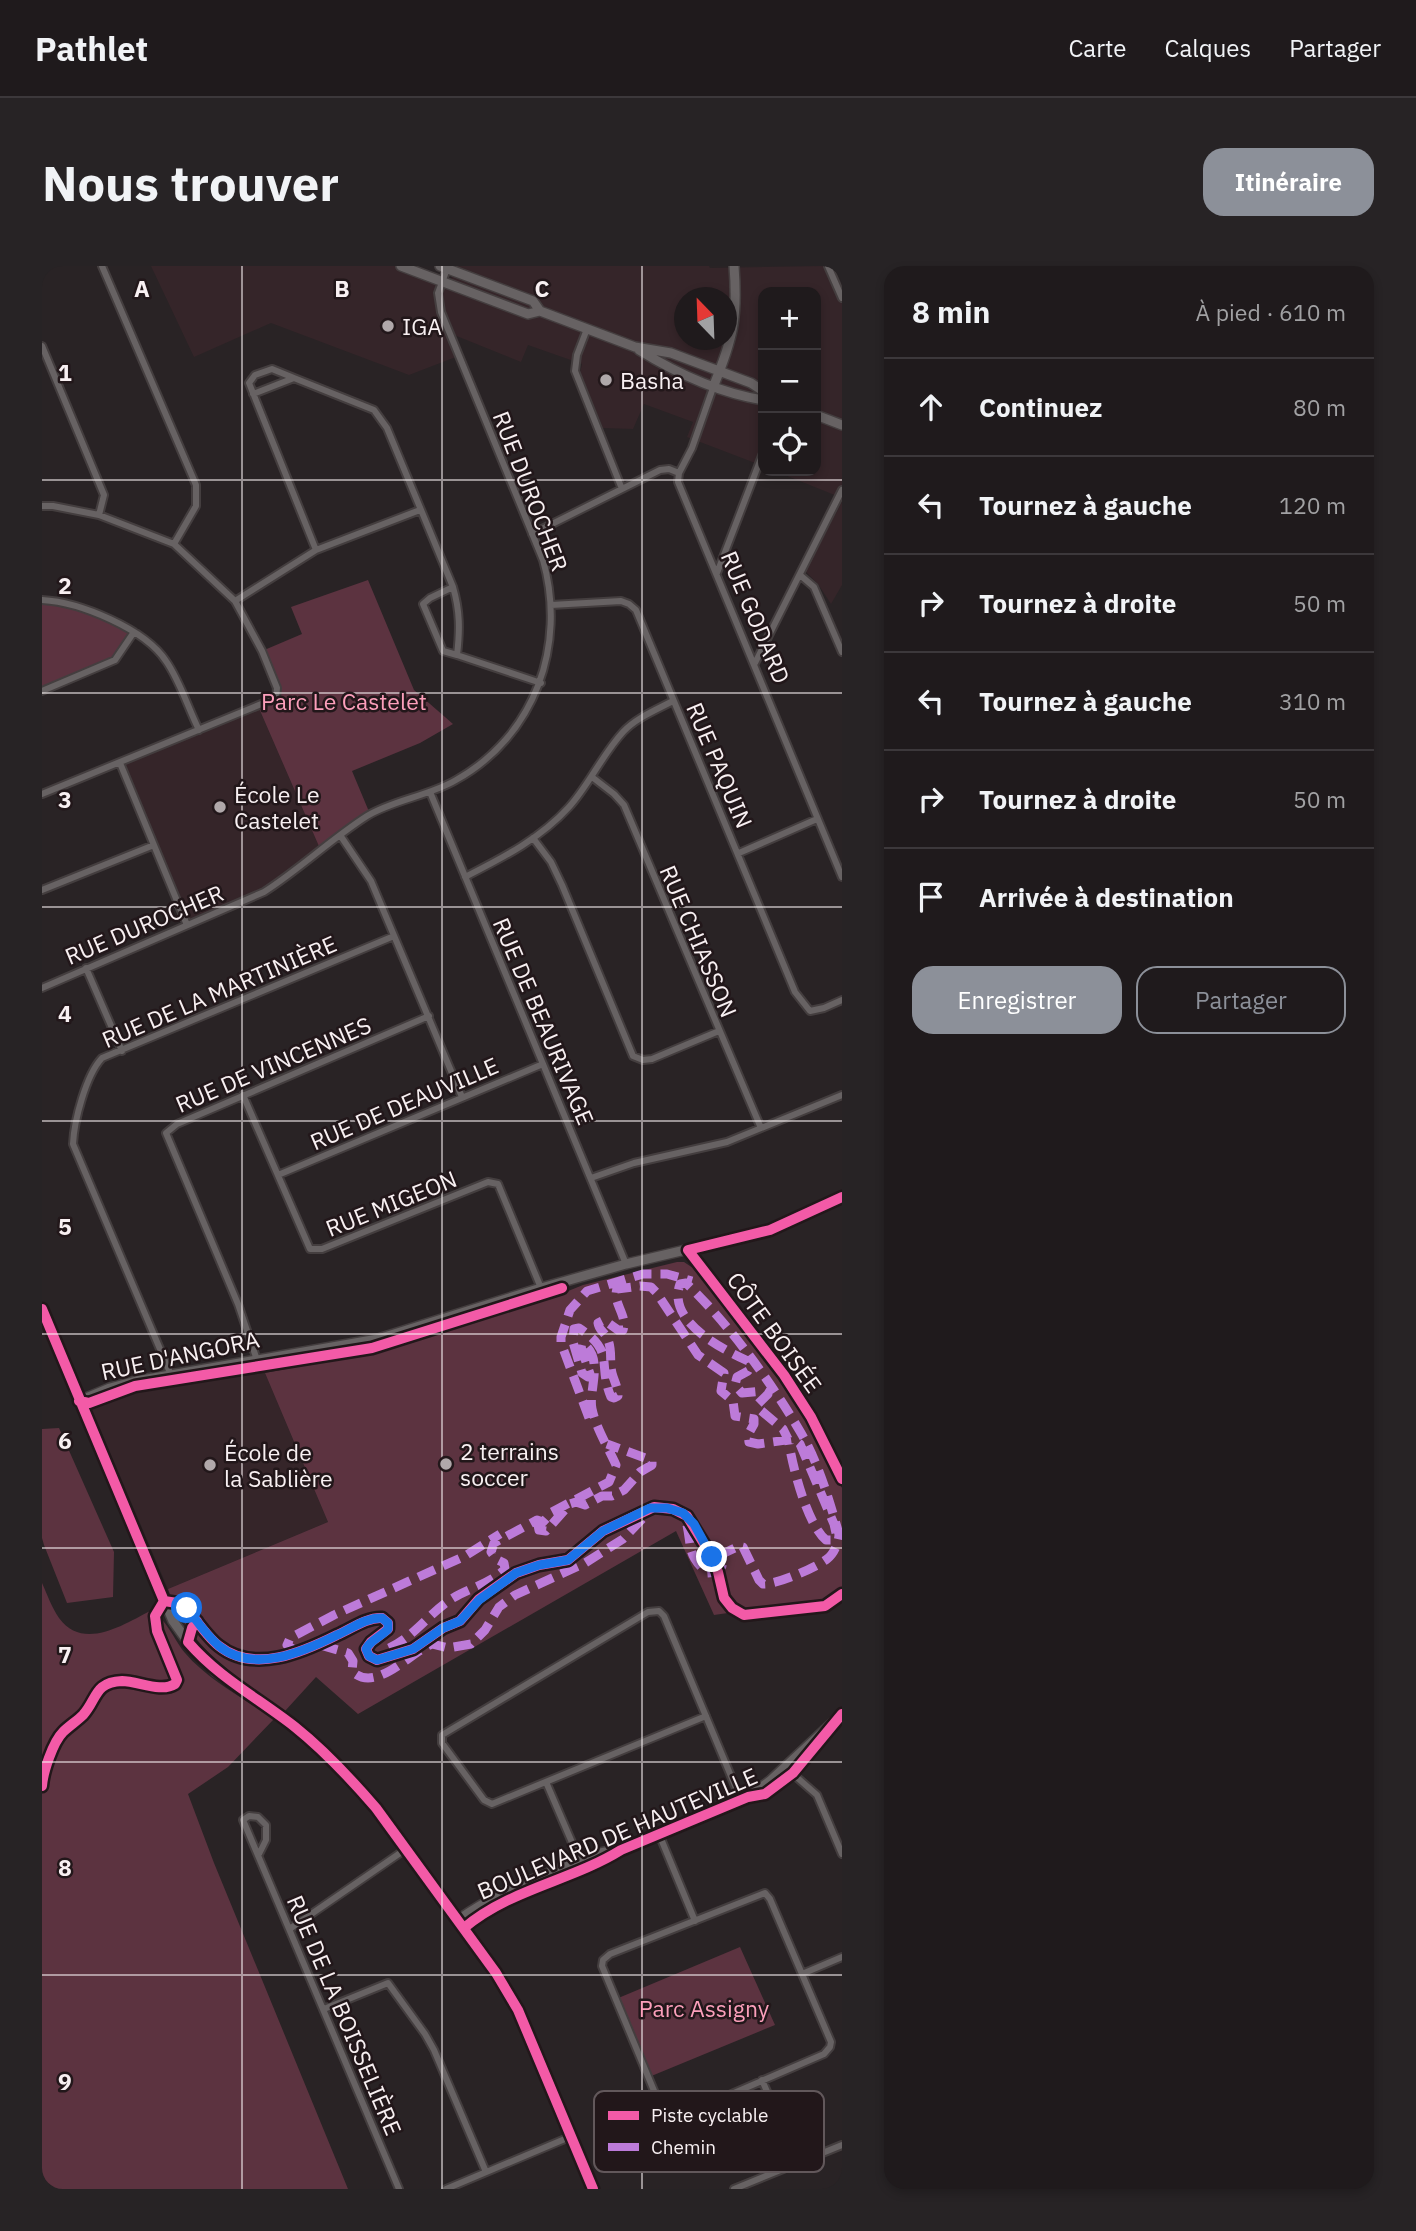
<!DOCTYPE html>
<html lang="fr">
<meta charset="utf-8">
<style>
:root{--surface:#1f1a1c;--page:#272325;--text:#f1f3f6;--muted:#a1a1a3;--line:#3c383b;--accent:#8c9099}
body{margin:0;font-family:"IBM Plex Sans",sans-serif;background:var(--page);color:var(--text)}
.controls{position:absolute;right:21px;top:21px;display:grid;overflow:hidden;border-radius:14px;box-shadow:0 4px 10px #0003}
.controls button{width:63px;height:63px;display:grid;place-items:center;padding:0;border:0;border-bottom:2px solid var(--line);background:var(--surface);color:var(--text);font:35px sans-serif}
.compass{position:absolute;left:632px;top:21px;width:63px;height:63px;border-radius:50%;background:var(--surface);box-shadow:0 4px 10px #0003;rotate:337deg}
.stop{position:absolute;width:21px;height:21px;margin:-16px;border:5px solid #1a73e8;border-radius:50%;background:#fff}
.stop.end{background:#1a73e8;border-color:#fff;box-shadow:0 2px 7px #0008}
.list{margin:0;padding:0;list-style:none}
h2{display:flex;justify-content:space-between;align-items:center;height:91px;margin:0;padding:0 28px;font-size:30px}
h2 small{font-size:23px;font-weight:400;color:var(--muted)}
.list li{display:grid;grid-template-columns:46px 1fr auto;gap:21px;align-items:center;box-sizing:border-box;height:98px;padding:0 28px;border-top:2px solid var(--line)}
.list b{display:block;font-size:26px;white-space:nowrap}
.list em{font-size:23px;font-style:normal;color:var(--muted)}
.actions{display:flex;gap:14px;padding:21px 28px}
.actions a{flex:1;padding:16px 0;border:2px solid var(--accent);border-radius:21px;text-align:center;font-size:24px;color:var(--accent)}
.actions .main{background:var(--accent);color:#fff}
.icon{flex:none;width:38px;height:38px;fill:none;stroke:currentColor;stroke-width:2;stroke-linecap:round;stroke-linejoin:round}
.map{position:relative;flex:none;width:800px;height:1923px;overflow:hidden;border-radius:21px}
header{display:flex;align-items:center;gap:42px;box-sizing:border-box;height:98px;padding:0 35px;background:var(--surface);border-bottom:2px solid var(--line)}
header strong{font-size:33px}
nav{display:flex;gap:38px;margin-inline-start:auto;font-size:24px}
.intro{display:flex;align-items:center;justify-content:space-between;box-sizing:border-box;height:168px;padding:0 42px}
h1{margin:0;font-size:49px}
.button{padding:18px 32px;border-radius:21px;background:var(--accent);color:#fff;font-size:24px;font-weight:700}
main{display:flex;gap:42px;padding:0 42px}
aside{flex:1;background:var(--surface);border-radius:21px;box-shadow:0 4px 10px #0003}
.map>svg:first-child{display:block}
.built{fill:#352529;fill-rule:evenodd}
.green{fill:#5c3340}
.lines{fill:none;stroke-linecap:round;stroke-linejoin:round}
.street-casing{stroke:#443e3f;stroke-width:10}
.secondary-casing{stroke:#443e3f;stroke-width:12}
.street{stroke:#676263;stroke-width:6}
.secondary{stroke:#676263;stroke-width:9}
.quiet{stroke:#bd7bd9;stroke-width:9;stroke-dasharray:18 9;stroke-linecap:butt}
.cycleway-casing{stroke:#22171a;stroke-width:15}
.cycleway{stroke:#f35aa7;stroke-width:10}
.route{stroke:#1a73e8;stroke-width:9}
.grid{fill:none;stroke:#f8f0f2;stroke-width:2;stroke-opacity:0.55}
.poi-dot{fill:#b0a8aa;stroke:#22171a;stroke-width:2.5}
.labels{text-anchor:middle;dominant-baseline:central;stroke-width:5;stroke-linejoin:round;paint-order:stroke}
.poi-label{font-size:23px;fill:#f8f0f2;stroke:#22171a;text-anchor:start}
.street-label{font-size:23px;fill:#f8f0f2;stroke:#22171a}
.park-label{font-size:23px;fill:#fc9fbb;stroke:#22171a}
.key{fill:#22171a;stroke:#62585b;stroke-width:2}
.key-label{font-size:19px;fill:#f8f0f2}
.grid-label{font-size:23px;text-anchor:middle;font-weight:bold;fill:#f8f0f2;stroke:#22171a;stroke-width:5;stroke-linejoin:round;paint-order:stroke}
</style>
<header>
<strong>Pathlet</strong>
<nav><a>Carte</a><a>Calques</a><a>Partager</a></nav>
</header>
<div class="intro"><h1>Nous trouver</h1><a class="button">Itinéraire</a></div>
<main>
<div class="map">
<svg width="800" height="1923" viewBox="0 0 800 1923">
<rect width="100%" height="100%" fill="#292325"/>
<!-- built -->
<path class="built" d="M 109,0 L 355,0 L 407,19 L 414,0 L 667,0 L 668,2 L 782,0 L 800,33 L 800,232 L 733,205 L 774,205 L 774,26 L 721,26 L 721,200 L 645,171 L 651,156 L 602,138 L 591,163 L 561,162 L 538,107 L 540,98 L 486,79 L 479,96 L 412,69 L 419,89 L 367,109 L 229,57 L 152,91 ZM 642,32 L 684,32 L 684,74 L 642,74 Z
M 800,236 L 800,319 L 789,338 L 776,318 L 763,305 Z
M 216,440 L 279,585 L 222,626 L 145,659 L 78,497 Z
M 223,1107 L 286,1256 L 126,1323 L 49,1142 L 92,1125 Z"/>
<!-- green -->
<path class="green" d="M 326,314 L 372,424 L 411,458 L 378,477 L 310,505 L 328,548 L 279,585 L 216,440 L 234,432 L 235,423 L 220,385 L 260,368 L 249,341 Z
M 0,337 L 48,347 L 90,367 L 73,394 L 0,425 Z
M 635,996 L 642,996 L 651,1002 L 745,1118 L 766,1150 L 800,1222 L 800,1325 L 785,1336 L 734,1340 L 672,1349 L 634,1265 L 316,1448 L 274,1411 L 243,1445 C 194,1410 147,1383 126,1323 L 286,1256 L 223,1107 L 352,1082 L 504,1034 L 541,1019 Z
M 17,1162 L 72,1286 L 71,1331 L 25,1337 L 2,1279 L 0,1272 L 0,1163 Z
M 0,1317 C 5,1328 10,1342 17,1352 C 41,1385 81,1359 108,1345 C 124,1351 132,1374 143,1387 C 166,1414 203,1433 232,1453 L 186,1501 L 146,1528 L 172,1597 L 306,1923 L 0,1923 Z
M 698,1681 L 733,1759 L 607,1811 L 574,1733 Z"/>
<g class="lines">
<!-- street casing -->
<g class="street-casing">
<path id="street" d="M 60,0 L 154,219 L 154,240 L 132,278
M 786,0 L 800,32
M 545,63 L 535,89 L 533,105 L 580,223
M 0,80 L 62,229 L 57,249
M 252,112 L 230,103 L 213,109 L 207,117 L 274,284
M 672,119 L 650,182 L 637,207 L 636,216 L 800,611
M 211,128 L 252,112 L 332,144 L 345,162 L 411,321 C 418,345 418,364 415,389 L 499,417
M 0,240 L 11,240 L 57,249 L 132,278 L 193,335 L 220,385 L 235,422 L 234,432 L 0,528
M 490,268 L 618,204 L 627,203 L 637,207
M 675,307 L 721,187
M 758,309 L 772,321 L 800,386
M 411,321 L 388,332 L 381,338 L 401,385 L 415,389
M 0,334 C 38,336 103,363 124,395 C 138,415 146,442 157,464
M 193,335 L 274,284 L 378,244
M 509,339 L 579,335 L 587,338 L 594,344 L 753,726 L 768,745 L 782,742 L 800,734
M 713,397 L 800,224
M 0,425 L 73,394 L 92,366
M 78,497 L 145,659
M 550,511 L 572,528 L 582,539 L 719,862
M 388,526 L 584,998
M 298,569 L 329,615 L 420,831
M 491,572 L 509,596 L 520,619 L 591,790 L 601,794 L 610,793 L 677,765
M 697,587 L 775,553
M 423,611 C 460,592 498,573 527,541 C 547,519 560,489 581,466 C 594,452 614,444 631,435
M 0,624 L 112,579
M 44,702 L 80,785
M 0,722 L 222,626 C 258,603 289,573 325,550 C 351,534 387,530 414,514 C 493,470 525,379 501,294 L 399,46 L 396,27 L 405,3
M 201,829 L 268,983 L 280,983 L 446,916 L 456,918 L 499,1022
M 236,909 L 501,798
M 549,912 L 592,897 L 685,876 L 800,829
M 646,984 L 742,1109 L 769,1151 L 800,1213
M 215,1094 L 196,1038 L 124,867 L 135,858 L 387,750
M 129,1109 L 31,878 C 32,855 44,809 60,792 L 352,670
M 664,1450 L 450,1538 L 442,1534 L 400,1477 L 400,1469 L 410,1463 L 606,1346 L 617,1345 L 622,1350 L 699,1534
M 743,1501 L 775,1529 L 800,1588
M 504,1516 L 541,1602
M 617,1568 L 653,1655
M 217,1588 L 224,1574 L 224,1559 L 216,1551 L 207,1550 L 201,1554 L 357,1923
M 723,1627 L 728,1633 L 789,1776 L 788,1781 L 782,1788 L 634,1852 L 626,1851 L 620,1844 L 560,1700 L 561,1694 L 568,1688 Z
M 249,1662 L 364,1583
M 760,1708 L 800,1691
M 282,1743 L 346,1717 L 383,1768 L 392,1784 L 444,1906
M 720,1814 L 756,1897
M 404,1923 L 530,1870
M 692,1923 L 800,1879"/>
</g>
<!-- secondary casing -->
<g class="secondary-casing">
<path id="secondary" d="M 359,0 L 486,48 L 498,45 L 593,81 L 629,87 L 709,117 L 721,125
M 398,0 L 491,35 L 498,45
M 597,84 C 634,107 678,127 721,134
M 672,119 C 691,72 696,52 692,0
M 774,149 L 800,159
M 0,1043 L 131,1355 L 146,1376 L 173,1405 L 252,1461 L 288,1492 L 334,1542 L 454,1707 L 476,1744 L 551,1923
M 37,1135 L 68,1122 L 94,1115 L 336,1073 L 499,1022 L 584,998 L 728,964 L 800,931
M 707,1530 L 728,1515 L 800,1448
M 416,1654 C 447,1632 479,1618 514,1604 C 534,1595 554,1586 576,1584
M 422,1662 C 468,1623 529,1615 579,1584 L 706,1531 L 723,1528 L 751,1507 L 776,1478 L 787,1461"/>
</g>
<!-- street -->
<use href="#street" class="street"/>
<!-- secondary -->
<use href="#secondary" class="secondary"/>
<!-- quiet -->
<path class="quiet" d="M 547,1152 L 519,1077 L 519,1071 L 528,1044 L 545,1025 L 601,1008 L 625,1008 L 650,1015
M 495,1254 L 497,1264 L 504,1265 L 528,1238 L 534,1236 L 543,1239 L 560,1230 L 570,1230 L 582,1224 L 598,1206 L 610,1199 L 610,1195 L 606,1193 L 565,1178
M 645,1259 C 650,1283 645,1288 665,1307 L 676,1306 L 680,1300 L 678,1289 L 697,1280 L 701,1281 L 717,1314 L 721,1318 C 734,1319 775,1301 785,1293 C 792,1288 797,1276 797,1268 C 787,1234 777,1198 759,1167 C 729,1116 687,1058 644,1017 L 638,1018 C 625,1055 678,1082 706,1095 L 708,1101 L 706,1105 L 695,1111 L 693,1119 L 700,1127 L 721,1125 L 726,1128 L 716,1138 L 716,1142 L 741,1163 L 746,1173
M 278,1379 L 306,1387 L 311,1395 L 310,1405 C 333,1428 367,1387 390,1378 L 406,1382 L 429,1378 L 443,1364 L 457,1341 L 473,1329 L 543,1297 L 581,1273 L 601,1252
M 347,1382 C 372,1371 388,1346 411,1332 C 428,1322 449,1317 463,1303 L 462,1297 L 454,1293 L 449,1286 L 452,1277 L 495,1254 L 501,1256 L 510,1246 L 567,1216 L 574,1199 C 566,1181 554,1162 550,1143 C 546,1125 563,1091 540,1077 L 539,1081 L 548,1108 L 546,1111 L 540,1107 L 531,1076 L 532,1063 L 537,1062 C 574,1086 555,1098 569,1131 L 572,1132 L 576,1130 C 576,1121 572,1115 570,1107 C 567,1095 571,1084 565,1072 C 562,1065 557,1065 556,1057 L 562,1054 L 576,1064 L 581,1064 C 586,1049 570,1037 575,1023 L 598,1020 L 609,1021 L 614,1026 L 656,1089 L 682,1107 L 679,1125 L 691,1135 L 693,1150 L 712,1153 L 712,1158 L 706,1169 L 707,1176 L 716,1178 L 752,1173 L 758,1178 L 792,1258 L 794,1267 L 791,1274 L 784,1274 C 765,1258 751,1202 747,1178
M 255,1386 L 245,1379 L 248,1372 L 292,1349 L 423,1290 L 458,1268"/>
<!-- cycleway casing -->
<g class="cycleway-casing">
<path id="cycleway" d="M 800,931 L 728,964 L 646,984 L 742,1109 L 769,1151 L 800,1213
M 0,1043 L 122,1335
M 37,1135 L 47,1137 L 93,1120 L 330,1082 L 520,1022
M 122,1335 L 142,1338 C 153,1352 163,1369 177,1380 C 212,1408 261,1386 295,1369 C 309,1363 325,1351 340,1352 L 346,1357 L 346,1363 L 329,1376 L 324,1383 L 327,1390 L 335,1394 L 371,1383 L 401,1362 L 418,1355 L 437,1333 L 474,1307 L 497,1299 L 526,1294 L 561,1265 L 612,1241 L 631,1243 L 645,1250 L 670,1291 L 676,1306 L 682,1332 L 690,1342 L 702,1349 L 783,1340 L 800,1328
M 155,1355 L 150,1362 L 146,1376 C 177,1412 216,1432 253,1461 C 283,1485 309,1513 334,1542 L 454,1707 L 476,1744 L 551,1923
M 0,1520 C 1,1506 11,1476 21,1466 C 27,1460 35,1455 41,1449 C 55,1434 52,1416 80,1415 C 96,1415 119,1427 133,1418 L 135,1414 L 115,1365 L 113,1350 L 122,1335
M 422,1662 C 468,1623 529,1615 579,1584 L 706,1531 L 723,1528 L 751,1507 L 800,1448"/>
</g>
<!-- cycleway -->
<use href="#cycleway" class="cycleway"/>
</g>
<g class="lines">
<!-- route -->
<path class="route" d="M 145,1342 C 155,1355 164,1369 177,1380 C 211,1408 261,1386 295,1369 C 309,1363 325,1351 340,1352 L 346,1357 L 346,1363 C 339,1371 328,1374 324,1383 L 327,1390 L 335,1394 L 371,1383 L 401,1362 L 418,1355 L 437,1334 L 474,1307 L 497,1299 L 526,1294 L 561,1265 L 608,1242 L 625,1242 L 641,1247 L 652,1258 L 670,1291"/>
</g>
<!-- grid -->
<path class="grid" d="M 200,0 L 200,1923M 400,0 L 400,1923M 600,0 L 600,1923M 0,214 L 800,214M 0,427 L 800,427M 0,641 L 800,641M 0,855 L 800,855M 0,1068 L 800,1068M 0,1282 L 800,1282M 0,1496 L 800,1496M 0,1709 L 800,1709"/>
<!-- markers -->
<g class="poi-dot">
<circle cx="346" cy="60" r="7"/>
<circle cx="564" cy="114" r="7"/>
<circle cx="178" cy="541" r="7"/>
<circle cx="404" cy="1198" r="7"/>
<circle cx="168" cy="1199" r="7"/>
</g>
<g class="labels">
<!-- poi labels -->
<g class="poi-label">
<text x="360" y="60">IGA</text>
<text x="578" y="114">Basha</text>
<text x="192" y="528">École Le<tspan x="192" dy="26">Castelet</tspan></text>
<text x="418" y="1185">2 terrains<tspan x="418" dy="26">soccer</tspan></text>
<text x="182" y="1186">École de<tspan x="182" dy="26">la Sablière</tspan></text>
</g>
<!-- street labels -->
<g class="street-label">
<text transform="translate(489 225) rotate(69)">RUE DUROCHER</text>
<text transform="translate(714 351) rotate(67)">RUE GODARD</text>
<text transform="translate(678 499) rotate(67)">RUE PAQUIN</text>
<text transform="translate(102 658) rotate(-23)">RUE DUROCHER</text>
<text transform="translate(657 675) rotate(67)">RUE CHIASSON</text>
<text transform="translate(177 725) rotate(-23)">RUE DE LA MARTINIÈRE</text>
<text transform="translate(502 755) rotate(67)">RUE DE BEAURIVAGE</text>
<text transform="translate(231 798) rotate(-23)">RUE DE VINCENNES</text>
<text transform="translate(362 837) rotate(-23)">RUE DE DEAUVILLE</text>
<text transform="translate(349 937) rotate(-22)">RUE MIGEON</text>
<text transform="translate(733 1066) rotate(54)">CÔTE BOISÉE</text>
<text transform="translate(138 1089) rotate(-12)">RUE D'ANGORA</text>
<text transform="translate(575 1567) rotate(-23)">BOULEVARD DE HAUTEVILLE</text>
<text transform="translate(303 1749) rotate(67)">RUE DE LA BOISSELIÈRE</text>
</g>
<!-- park labels -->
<g class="park-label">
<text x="302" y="435">Parc Le Castelet</text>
<text x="662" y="1742">Parc Assigny</text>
</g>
</g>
<!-- legend -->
<rect x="552" y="1825" width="230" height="81" rx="10" class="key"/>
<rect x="566" y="1845" width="31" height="9" fill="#f35aa7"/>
<rect x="566" y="1877" width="31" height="8" fill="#bd7bd9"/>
<g class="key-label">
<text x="609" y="1856">Piste cyclable</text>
<text x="609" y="1888">Chemin</text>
</g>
<g class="grid-label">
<text x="100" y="31">A</text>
<text x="300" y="31">B</text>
<text x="500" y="31">C</text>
<text x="23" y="115">1</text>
<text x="23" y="328">2</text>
<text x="23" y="542">3</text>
<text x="23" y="756">4</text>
<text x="23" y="969">5</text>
<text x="23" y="1183">6</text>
<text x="23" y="1397">7</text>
<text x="23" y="1610">8</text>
<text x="23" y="1824">9</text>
</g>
</svg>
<div class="controls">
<button>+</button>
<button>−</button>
<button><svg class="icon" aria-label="locate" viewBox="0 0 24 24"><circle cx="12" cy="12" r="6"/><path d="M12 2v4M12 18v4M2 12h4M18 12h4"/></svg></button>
</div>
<svg class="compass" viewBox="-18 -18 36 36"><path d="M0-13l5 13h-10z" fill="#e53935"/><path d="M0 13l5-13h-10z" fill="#a1a1a3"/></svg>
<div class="stop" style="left:145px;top:1342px"></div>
<div class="stop end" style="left:670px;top:1291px"></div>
</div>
<aside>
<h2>8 min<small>À pied · 610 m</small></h2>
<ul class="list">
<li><svg class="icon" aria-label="ahead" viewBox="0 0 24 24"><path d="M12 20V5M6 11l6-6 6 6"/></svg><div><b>Continuez</b></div><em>80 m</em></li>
<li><svg class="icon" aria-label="left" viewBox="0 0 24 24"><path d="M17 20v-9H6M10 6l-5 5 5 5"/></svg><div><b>Tournez à gauche</b></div><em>120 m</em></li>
<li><svg class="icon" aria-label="right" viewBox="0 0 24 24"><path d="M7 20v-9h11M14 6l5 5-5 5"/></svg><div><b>Tournez à droite</b></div><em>50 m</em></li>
<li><svg class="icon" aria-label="left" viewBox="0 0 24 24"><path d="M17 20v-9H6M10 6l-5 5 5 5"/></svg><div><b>Tournez à gauche</b></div><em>310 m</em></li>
<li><svg class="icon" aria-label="right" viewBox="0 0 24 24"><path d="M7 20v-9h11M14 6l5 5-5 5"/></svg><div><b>Tournez à droite</b></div><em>50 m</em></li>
<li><svg class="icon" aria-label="arrive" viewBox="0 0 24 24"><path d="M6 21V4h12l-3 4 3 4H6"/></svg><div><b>Arrivée à destination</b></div></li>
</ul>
<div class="actions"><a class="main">Enregistrer</a><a>Partager</a></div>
</aside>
</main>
